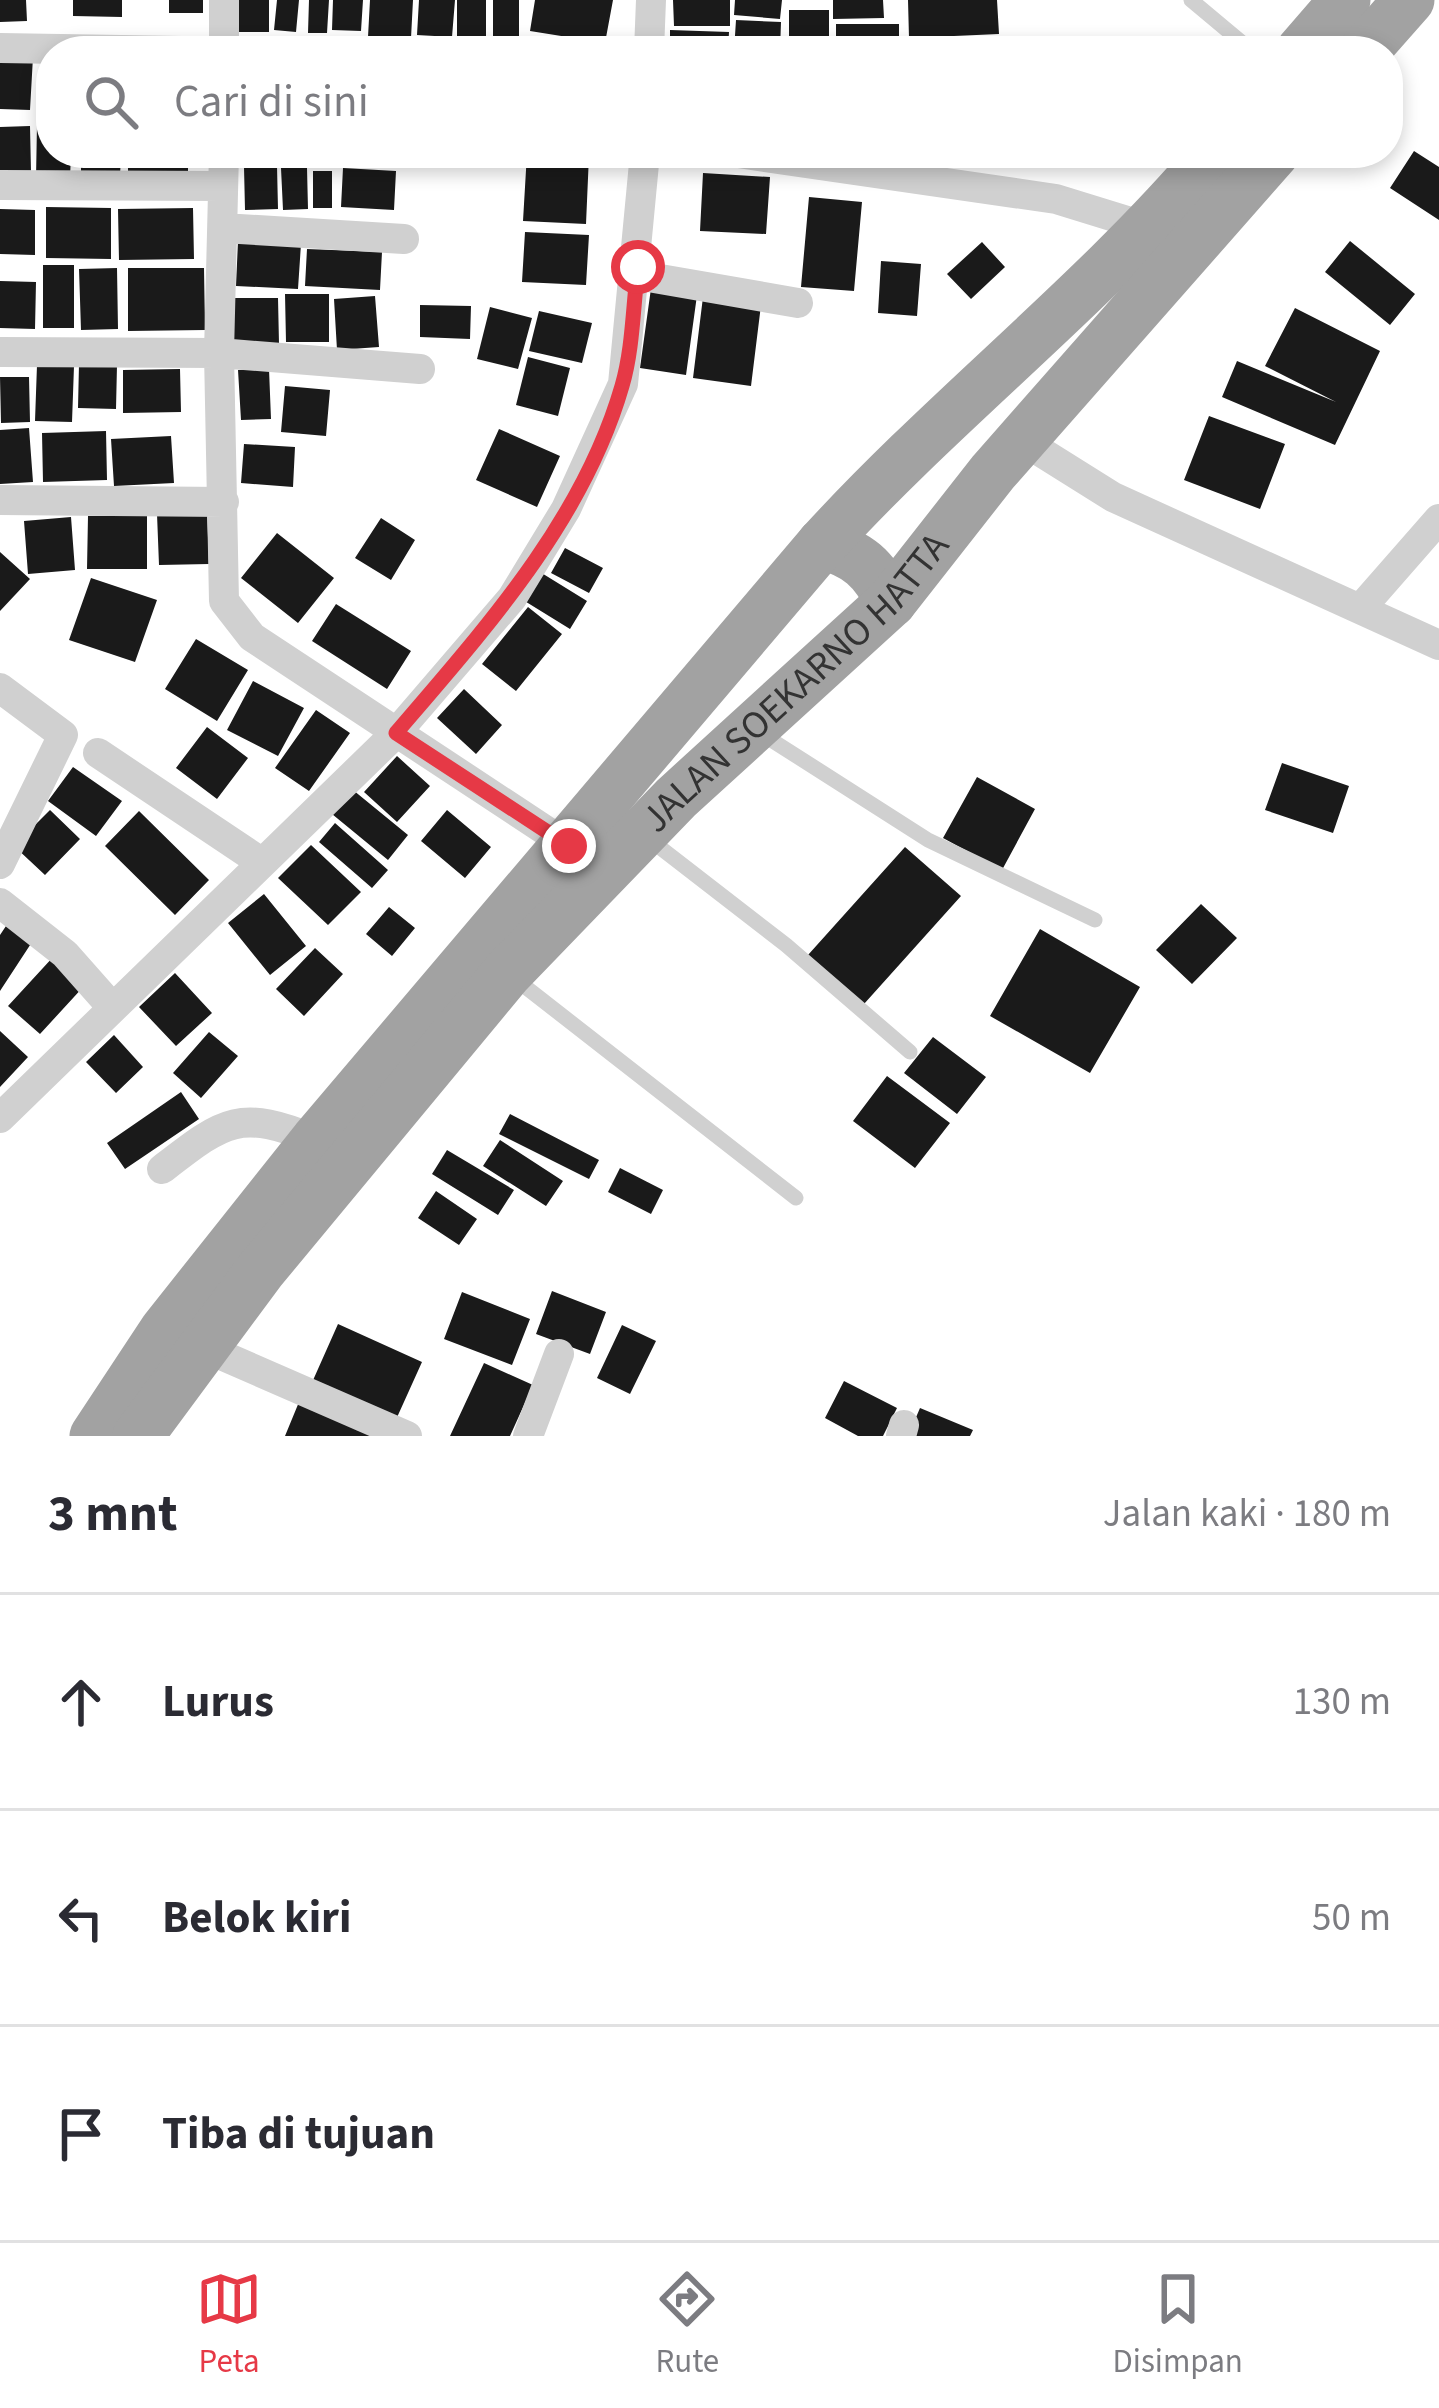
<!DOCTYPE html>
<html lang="id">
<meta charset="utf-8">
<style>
:root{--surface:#fff;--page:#f2f2f3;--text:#2b2b33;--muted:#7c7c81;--line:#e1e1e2;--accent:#e63946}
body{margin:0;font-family:"Source Sans 3",sans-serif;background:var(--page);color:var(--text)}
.stop{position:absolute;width:36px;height:36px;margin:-27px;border:9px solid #e63946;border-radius:50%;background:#fff}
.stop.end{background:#e63946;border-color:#fff;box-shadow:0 3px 12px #0008}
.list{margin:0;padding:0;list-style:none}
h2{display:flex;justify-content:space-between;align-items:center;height:156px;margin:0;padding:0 48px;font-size:51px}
h2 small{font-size:39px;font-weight:400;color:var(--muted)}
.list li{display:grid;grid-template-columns:78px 1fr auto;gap:36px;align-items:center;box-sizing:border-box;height:216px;padding:0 48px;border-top:3px solid var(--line)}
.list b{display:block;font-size:45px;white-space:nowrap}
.list em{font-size:39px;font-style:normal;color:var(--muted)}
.icon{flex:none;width:66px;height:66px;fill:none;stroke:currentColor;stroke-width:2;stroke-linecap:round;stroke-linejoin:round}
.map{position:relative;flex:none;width:1439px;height:1436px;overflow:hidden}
.search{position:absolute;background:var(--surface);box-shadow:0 6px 18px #0003;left:36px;right:36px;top:36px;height:132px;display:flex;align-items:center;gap:30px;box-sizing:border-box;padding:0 42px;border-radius:48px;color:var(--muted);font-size:45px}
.sheet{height:804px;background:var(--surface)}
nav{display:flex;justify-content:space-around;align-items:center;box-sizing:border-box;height:168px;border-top:3px solid var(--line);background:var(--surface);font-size:33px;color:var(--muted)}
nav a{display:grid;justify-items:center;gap:6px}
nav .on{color:var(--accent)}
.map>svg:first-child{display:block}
.building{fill:#1a1a1a}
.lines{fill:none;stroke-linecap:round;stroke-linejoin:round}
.service{stroke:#d0d0d0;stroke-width:15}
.minor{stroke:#d0d0d0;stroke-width:30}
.trunk{stroke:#a2a2a2;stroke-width:51}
.route{stroke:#e63946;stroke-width:15}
.labels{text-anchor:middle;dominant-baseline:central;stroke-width:12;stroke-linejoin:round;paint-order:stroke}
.street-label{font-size:39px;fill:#333;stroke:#fff}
</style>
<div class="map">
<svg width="1439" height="1436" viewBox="0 0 1439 1436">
<rect width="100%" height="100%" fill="#fff"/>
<!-- building -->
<path class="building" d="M 0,0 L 26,0 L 27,21 L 0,22 Z
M 73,0 L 122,0 L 122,17 L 73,16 Z
M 169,0 L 203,0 L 203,13 L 169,13 Z
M 236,0 L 269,0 L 269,32 L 236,32 Z
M 277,0 L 299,0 L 296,32 L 274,30 Z
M 309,0 L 329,0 L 327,33 L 308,33 Z
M 333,0 L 363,0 L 361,31 L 332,30 Z
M 370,0 L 413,0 L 411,38 L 368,37 Z
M 419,0 L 455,0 L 452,37 L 417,35 Z
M 457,0 L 486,0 L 486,42 L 457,42 Z
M 493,0 L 519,0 L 519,37 L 493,37 Z
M 535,0 L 613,0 L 605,43 L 530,31 Z
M 673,0 L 730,0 L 730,26 L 674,26 Z
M 735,0 L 782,0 L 780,19 L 734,15 Z
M 833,0 L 883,0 L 884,18 L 833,19 Z
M 908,0 L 997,0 L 999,34 L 909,38 Z
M 789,10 L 829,10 L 829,51 L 789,51 Z
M 736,20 L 781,22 L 780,51 L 734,51 Z
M 836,24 L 899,24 L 899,51 L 836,51 Z
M 670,30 L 729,32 L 728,51 L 670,51 Z
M 377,38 L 378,51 L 332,51 L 331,42 Z
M 512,38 L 581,48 L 580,51 L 510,51 Z
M 0,56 L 33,57 L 30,110 L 0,109 Z
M 43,63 L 51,63 L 51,115 L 43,115 Z
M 37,125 L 51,125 L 51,153 L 71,153 L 70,179 L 36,178 Z
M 30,126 L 31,172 L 0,172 L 0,127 Z
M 1414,151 L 1439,167 L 1439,220 L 1390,188 Z
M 81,153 L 121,153 L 120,177 L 81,176 Z
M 128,153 L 188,153 L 188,175 L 128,173 Z
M 333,153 L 392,153 L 392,158 L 333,161 Z
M 527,153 L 589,155 L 586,224 L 523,221 Z
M 277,166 L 278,209 L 245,210 L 244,167 Z
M 281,168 L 307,168 L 308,209 L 283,210 Z
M 343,168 L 396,171 L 394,210 L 341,207 Z
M 313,171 L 332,171 L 332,208 L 313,208 Z
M 703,173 L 770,177 L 766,234 L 700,231 Z
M 809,197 L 862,202 L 854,291 L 801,287 Z
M 46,207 L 111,208 L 111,259 L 46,258 Z
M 193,208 L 194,259 L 119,260 L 118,209 Z
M 0,209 L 35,210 L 35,255 L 0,254 Z
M 525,232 L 589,235 L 586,285 L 522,282 Z
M 238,241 L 301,244 L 298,289 L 236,286 Z
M 1350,241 L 1415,294 L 1390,325 L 1325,272 Z
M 982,242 L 1005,267 L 971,299 L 947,274 Z
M 307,249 L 382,252 L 380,290 L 305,286 Z
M 881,261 L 921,264 L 917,316 L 878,313 Z
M 43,265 L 74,265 L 74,328 L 43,328 Z
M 117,268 L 118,329 L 81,330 L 79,269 Z
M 128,268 L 204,268 L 205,330 L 128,331 Z
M 0,281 L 36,282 L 35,329 L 0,328 Z
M 652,281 L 698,288 L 686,375 L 640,368 Z
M 285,294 L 329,294 L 329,342 L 286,342 Z
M 375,296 L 379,347 L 337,350 L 334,299 Z
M 703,297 L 761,305 L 751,386 L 693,378 Z
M 228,298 L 278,298 L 279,344 L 228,344 Z
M 420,305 L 471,306 L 470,339 L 420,337 Z
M 490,307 L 532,318 L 518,369 L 477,359 Z
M 1295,308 L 1380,351 L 1335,445 L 1222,397 L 1237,361 L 1336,402 L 1265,366 Z
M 539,311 L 592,323 L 582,363 L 529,351 Z
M 528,357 L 570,368 L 558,416 L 516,405 Z
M 79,364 L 117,365 L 116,409 L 78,408 Z
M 37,365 L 74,366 L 72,422 L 35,421 Z
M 180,369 L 181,412 L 123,413 L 123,370 Z
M 269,369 L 271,419 L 241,420 L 238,370 Z
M 0,377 L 29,377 L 30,422 L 1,423 Z
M 285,386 L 330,390 L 326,436 L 281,432 Z
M 1209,416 L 1285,444 L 1260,509 L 1184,480 Z
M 29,428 L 33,482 L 0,484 L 0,430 Z
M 499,429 L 560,456 L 537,507 L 476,480 Z
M 106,431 L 107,480 L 43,482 L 42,433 Z
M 171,436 L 174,483 L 114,486 L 111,439 Z
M 244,444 L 295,447 L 293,487 L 241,483 Z
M 207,512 L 209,564 L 159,565 L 157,514 Z
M 88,516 L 147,516 L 147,569 L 87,569 Z
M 71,517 L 75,570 L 28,574 L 24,521 Z
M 381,518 L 415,540 L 391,580 L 355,558 Z
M 277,533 L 334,578 L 298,623 L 241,578 Z
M 565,548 L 603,568 L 589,593 L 551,573 Z
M 0,552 L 30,579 L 0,611 Z
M 540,572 L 587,601 L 570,629 L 523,600 Z
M 91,578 L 157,600 L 135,662 L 69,640 Z
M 336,604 L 411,651 L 387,689 L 312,641 Z
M 528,607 L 562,634 L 516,691 L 482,664 Z
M 196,639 L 248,670 L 217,721 L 165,689 Z
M 253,681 L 304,708 L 278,756 L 227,730 Z
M 464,689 L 502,725 L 476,754 L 437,718 Z
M 316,710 L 350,733 L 309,791 L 275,768 Z
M 207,727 L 248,758 L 217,799 L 176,768 Z
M 397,756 L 430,786 L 397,822 L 364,792 Z
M 1282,763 L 1349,786 L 1333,833 L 1265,810 Z
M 73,767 L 122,801 L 96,836 L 48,801 Z
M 977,777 L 1035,809 L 1002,870 L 943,838 Z
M 353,790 L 408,835 L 388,860 L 332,814 Z
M 50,810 L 80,839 L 45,875 L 14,846 Z
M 447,810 L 491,847 L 465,878 L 421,841 Z
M 139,811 L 209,880 L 175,915 L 105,846 Z
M 335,823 L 388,870 L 372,888 L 319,842 Z
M 311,845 L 361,892 L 328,925 L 278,878 Z
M 905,847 L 961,896 L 864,1004 L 808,955 Z
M 264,894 L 306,946 L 270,975 L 228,923 Z
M 1201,904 L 1237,938 L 1192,984 L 1156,950 Z
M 389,907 L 415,928 L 392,956 L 366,934 Z
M 8,923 L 34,939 L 0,991 L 0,935 Z
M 1040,929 L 1140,987 L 1090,1073 L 990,1016 Z
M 315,948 L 343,974 L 304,1016 L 276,989 Z
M 54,956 L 85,985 L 40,1034 L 8,1006 Z
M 175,973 L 212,1013 L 176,1046 L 139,1007 Z
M 0,1031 L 28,1057 L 0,1087 Z
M 209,1032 L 238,1056 L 201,1098 L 173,1073 Z
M 114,1035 L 143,1067 L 116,1093 L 86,1062 Z
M 933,1037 L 986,1077 L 957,1114 L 904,1073 Z
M 887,1076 L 950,1123 L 915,1168 L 853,1121 Z
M 181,1092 L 199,1119 L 125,1169 L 107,1143 Z
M 510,1114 L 599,1160 L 589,1179 L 499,1134 Z
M 500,1140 L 563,1181 L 546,1206 L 483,1166 Z
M 447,1150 L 514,1190 L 498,1215 L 432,1174 Z
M 620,1168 L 663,1190 L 651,1214 L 608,1192 Z
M 436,1191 L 477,1219 L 459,1245 L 418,1218 Z
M 552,1291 L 606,1312 L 590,1354 L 536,1334 Z
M 462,1292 L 530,1319 L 512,1365 L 444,1339 Z
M 338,1324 L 422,1362 L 394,1424 L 310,1387 Z
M 622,1325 L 656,1341 L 630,1394 L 597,1378 Z
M 484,1363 L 533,1385 L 510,1436 L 450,1436 Z
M 844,1381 L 897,1408 L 883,1436 L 858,1436 L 825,1418 Z
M 299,1402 L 377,1436 L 285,1436 Z
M 920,1408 L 973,1430 L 970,1436 L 908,1436 Z"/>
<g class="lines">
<!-- service -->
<path class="service" d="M 1191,0 L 1252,51
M 762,734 L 928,840 L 1095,920
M 649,839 L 786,945 L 910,1052
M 514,978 L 796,1198"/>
<!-- minor -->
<path class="minor" d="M 224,0 L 224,51
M 0,48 L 182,51
M 649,51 L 651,0
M 224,153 L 219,353 L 224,601 L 252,637 L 569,846
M 738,153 L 1056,199 L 1150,228
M 0,185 L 223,186
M 223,228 L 404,239
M 637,275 L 798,303
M 0,352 L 219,353 L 420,369
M 1022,440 L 1113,497 L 1439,645
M 0,500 L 224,502
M 1361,608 L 1439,519
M 0,688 L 63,735 L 0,864
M 98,753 L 261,862
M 0,903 L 65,954 L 111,1006
M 0,1118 L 396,733 L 512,598 L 566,509 L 623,384 L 645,153
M 162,1169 C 224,1121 239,1108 316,1140
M 205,1348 L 407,1436
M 528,1436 L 559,1354
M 901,1436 L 904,1425"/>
<!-- trunk -->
<g class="trunk">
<path d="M 1301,51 L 1345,0"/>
<path d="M 1364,51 L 1409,0"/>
<path d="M 822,544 C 858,554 874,568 891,602"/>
<path d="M 95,1436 L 165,1330 L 316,1140 L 822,544 C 947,407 1095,294 1214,153"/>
<path id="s1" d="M 138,1436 L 260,1271 L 507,973 L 676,798 L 891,602 L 993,472 L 1274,153"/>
</g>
</g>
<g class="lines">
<!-- route -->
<path class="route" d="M 569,846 L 396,733 C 485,629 583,521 622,386 C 633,349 633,305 638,267"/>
</g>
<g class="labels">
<!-- street labels -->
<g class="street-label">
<text stroke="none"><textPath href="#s1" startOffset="1002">JALAN SOEKARNO HATTA</textPath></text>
</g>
</g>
</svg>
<div class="stop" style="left:638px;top:267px"></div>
<div class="stop end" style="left:569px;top:846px"></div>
<div class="search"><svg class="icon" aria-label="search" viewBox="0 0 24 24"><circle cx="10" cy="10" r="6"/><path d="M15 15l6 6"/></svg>Cari di sini</div>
</div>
<section class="sheet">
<h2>3 mnt<small>Jalan kaki · 180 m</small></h2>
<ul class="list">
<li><svg class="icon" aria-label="ahead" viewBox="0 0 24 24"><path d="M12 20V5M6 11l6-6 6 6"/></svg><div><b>Lurus</b></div><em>130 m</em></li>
<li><svg class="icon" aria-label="left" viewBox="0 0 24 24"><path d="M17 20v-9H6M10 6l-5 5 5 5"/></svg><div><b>Belok kiri</b></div><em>50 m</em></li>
<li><svg class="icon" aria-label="arrive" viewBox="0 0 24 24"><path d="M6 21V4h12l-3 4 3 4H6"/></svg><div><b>Tiba di tujuan</b></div></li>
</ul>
</section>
<nav>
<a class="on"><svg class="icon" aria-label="map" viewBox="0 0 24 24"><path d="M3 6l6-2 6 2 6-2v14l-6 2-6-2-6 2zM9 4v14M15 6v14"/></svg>Peta</a>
<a><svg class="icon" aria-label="directions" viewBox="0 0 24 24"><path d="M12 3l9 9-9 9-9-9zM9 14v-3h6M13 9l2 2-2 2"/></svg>Rute</a>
<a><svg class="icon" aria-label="saved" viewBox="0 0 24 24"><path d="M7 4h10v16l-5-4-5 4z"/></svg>Disimpan</a>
</nav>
